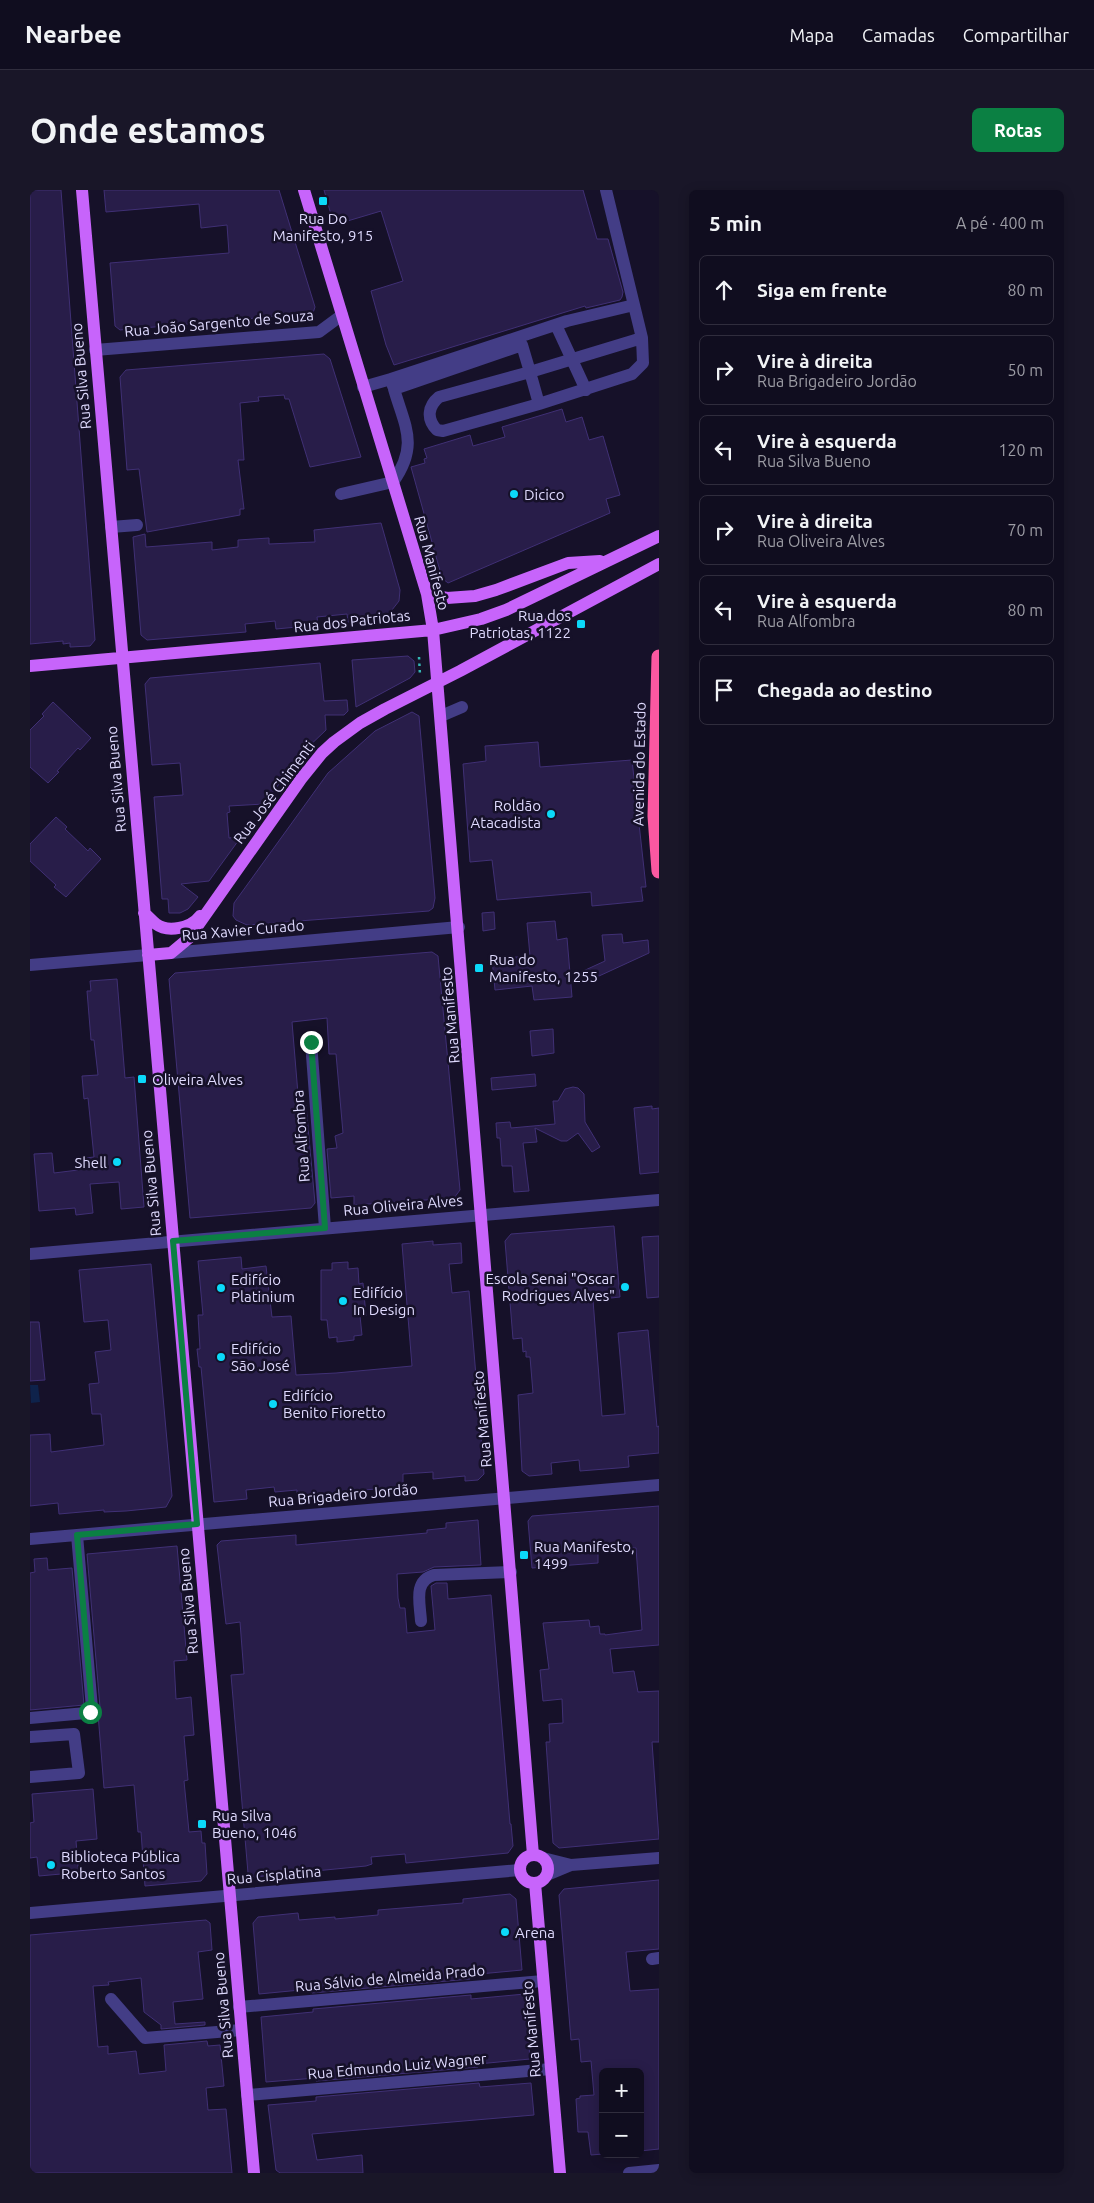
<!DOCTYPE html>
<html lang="pt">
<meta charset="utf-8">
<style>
:root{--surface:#100d1f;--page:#191628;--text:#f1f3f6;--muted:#9c9ca4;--line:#302d3d;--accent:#0b8043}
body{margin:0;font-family:Ubuntu,sans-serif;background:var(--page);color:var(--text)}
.controls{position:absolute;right:15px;bottom:15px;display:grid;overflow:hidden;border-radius:8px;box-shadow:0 2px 12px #0003}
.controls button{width:45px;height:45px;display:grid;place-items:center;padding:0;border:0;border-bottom:1px solid var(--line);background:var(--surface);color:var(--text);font:25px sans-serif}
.stop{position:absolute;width:15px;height:15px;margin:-11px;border:4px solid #0b8043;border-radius:50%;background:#fff}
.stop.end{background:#0b8043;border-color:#fff;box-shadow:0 1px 5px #0008}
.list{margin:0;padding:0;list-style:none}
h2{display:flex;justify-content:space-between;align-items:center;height:65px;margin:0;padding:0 20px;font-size:21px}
h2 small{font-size:16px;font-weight:400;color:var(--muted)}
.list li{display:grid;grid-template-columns:32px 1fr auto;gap:15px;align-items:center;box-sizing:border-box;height:70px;margin:0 10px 10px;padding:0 10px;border:1px solid var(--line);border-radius:8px}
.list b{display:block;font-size:19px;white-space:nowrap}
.list p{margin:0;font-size:16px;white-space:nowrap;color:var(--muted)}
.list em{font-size:16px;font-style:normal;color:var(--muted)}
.icon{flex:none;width:28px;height:28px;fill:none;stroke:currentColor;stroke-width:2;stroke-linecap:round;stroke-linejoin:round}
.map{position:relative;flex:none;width:629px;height:1983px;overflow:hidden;border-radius:8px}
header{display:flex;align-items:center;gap:30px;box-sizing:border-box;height:70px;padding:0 25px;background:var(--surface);border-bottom:1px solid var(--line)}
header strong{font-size:24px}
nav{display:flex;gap:28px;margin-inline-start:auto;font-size:18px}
.intro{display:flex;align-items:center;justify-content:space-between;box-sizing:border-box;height:120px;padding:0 30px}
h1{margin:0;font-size:35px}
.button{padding:12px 22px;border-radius:8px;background:var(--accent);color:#fff;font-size:18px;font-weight:700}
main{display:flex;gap:30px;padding:0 30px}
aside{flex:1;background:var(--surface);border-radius:8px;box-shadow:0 2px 12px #0003}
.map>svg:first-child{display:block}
.water{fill:#0e224b}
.building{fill:#281d49;stroke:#403075}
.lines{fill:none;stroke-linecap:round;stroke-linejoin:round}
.path{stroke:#34b8b5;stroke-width:2.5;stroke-dasharray:2.5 4;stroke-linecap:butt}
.minor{stroke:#433d86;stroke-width:12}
.major{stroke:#c764fb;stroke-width:12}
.highway{stroke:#fb58a1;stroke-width:15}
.route{stroke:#0b8043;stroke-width:6}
.poi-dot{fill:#0bd9f9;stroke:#161129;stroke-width:2}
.labels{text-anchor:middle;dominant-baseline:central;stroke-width:5;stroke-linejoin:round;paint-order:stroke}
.poi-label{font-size:15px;fill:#dfdafe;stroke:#161129;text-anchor:start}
.street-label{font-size:15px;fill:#dfdafe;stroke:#161129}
</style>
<header>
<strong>Nearbee</strong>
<nav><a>Mapa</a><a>Camadas</a><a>Compartilhar</a></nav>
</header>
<div class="intro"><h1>Onde estamos</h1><a class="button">Rotas</a></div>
<main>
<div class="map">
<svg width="629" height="1983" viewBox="0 0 629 1983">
<rect width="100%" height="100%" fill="#161129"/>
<!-- water -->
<path class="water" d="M 0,1195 L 8,1195 L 10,1212 L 1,1213 Z"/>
<!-- building -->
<path class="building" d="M 0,0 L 31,0 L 65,450 L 60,456 L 40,457 L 40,453 L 33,454 L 33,451 L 0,454 Z
M 74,0 L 249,0 L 285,117 L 283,123 L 90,140 L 85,136 L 80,73 L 199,63 L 197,35 L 171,38 L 169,14 L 76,22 Z
M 294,0 L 553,0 L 567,49 L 578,49 L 593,102 L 592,107 L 590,110 L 556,118 L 555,116 L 364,175 L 356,155 L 341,101 L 373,91 L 351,21 L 304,35 Z
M 294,164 L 300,169 L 331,267 L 280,277 L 259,209 L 255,209 L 254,205 L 228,207 L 229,211 L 210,213 L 214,270 L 208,270 L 214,319 L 210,319 L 210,325 L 117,342 L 109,279 L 97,280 L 90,187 L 96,180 Z
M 532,219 L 536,232 L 552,227 L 559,250 L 573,246 L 590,305 L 576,309 L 580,323 L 418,393 L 412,388 L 381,277 L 395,273 L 394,269 L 397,268 L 394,259 L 440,245 L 443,256 L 475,247 L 472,237 Z
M 351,333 L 370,400 L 369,411 L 358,425 L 348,429 L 318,432 L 317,424 L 287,427 L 288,435 L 246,439 L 245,431 L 215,434 L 216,442 L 117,450 L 111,445 L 103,347 L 115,344 L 116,357 L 182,352 L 182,360 L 208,357 L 208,350 L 239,348 L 239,354 L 285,352 L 284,340 Z
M 378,466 L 384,471 L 385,482 L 380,488 L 326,517 L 322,470 Z
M 290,473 L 294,511 L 317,510 L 318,521 L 314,525 L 295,525 L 296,540 L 273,562 L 234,614 L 199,616 L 200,622 L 197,623 L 199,648 L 211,647 L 179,691 L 151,694 L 168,707 L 158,719 L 150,723 L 139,723 L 138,709 L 132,709 L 124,607 L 153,605 L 150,573 L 122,575 L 115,494 L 120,488 Z
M 23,512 L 61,548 L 50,560 L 48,558 L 27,581 L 29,582 L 18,593 L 0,577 L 0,540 L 14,526 L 12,524 Z
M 382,522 L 389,526 L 405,708 L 403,718 L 399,721 L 217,735 L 206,730 L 203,726 L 204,713 L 298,583 L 345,541 Z
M 508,552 L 510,577 L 602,570 L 616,697 L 611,697 L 613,711 L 562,716 L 561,702 L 467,710 L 462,670 L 440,672 L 433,574 L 456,571 L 455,556 Z
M 26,627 L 37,637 L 35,639 L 58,661 L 60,658 L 71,669 L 36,707 L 24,697 L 26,695 L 0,671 L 0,654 Z
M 464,722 L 465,739 L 453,741 L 452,723 Z
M 525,731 L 527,750 L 537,748 L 542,807 L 504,810 L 502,796 L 465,800 L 462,769 L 500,766 L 497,733 Z
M 592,744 L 593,753 L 618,750 L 619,763 L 556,792 L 551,782 L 575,771 L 572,745 Z
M 402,762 L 408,766 L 430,1000 L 424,1008 L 324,1015 L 324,1006 L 301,1008 L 297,959 L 307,958 L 305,946 L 313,943 L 306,864 L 299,864 L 297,828 L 262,832 L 269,916 L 276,915 L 285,1013 L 281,1018 L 160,1028 L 139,789 L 145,783 Z
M 87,789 L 95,888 L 104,887 L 114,1017 L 91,1019 L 89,992 L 60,994 L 63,1023 L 46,1025 L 45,1018 L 9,1021 L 4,964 L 22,963 L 24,983 L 48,980 L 47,969 L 64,967 L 58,908 L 54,909 L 52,886 L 68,885 L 64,850 L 61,850 L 57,801 L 61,801 L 60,791 Z
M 523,839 L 524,863 L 502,866 L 500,841 Z
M 505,884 L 506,896 L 462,900 L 461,888 Z
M 543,897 L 548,898 L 554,904 L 555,932 L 570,957 L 562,962 L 548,943 L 537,951 L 531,951 L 505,938 L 507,952 L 493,953 L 499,1001 L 484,1002 L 482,976 L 472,976 L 470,948 L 467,948 L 466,933 L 480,932 L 481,938 L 525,934 L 523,911 L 528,911 L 535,899 Z
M 622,916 L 622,919 L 629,918 L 629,982 L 610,984 L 604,918 Z
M 584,1036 L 590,1107 L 563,1110 L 572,1226 L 595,1224 L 588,1143 L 618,1140 L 627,1237 L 629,1236 L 629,1263 L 598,1266 L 599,1277 L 588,1278 L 550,1281 L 549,1270 L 521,1273 L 522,1284 L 499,1286 L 492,1281 L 488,1205 L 503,1203 L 500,1167 L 496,1167 L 496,1161 L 493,1162 L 492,1148 L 483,1149 L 475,1051 L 481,1044 Z
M 629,1046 L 629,1107 L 617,1108 L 612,1047 Z
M 403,1051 L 403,1055 L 431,1053 L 432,1073 L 419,1074 L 422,1103 L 439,1101 L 454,1284 L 448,1290 L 435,1291 L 435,1286 L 403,1289 L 403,1282 L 373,1284 L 373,1297 L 267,1305 L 267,1300 L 245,1302 L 244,1297 L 216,1300 L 217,1309 L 184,1312 L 171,1177 L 169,1177 L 167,1159 L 170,1159 L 168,1125 L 173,1125 L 168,1071 L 211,1067 L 212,1079 L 236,1076 L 242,1127 L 261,1126 L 266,1185 L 306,1183 L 382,1176 L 372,1054 Z
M 318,1072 L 318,1079 L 328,1078 L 329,1094 L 333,1093 L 336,1126 L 330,1126 L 332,1145 L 324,1146 L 324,1150 L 307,1152 L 307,1147 L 299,1148 L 297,1130 L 291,1130 L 291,1080 L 302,1080 L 302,1073 Z
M 121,1074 L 142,1306 L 136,1317 L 96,1321 L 74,1322 L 74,1320 L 29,1324 L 28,1313 L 0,1316 L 0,1245 L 20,1244 L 21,1262 L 74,1255 L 71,1224 L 62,1224 L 59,1194 L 69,1193 L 65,1162 L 81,1160 L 78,1130 L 54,1132 L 49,1080 Z
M 0,1132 L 9,1132 L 15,1190 L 0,1191 Z
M 629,1316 L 629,1455 L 580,1459 L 583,1483 L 604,1481 L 608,1502 L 629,1501 L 629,1552 L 622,1552 L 629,1649 L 529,1658 L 523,1653 L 516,1552 L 520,1552 L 519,1534 L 533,1533 L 532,1509 L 513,1511 L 510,1480 L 519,1479 L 513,1433 L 559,1430 L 560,1437 L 569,1436 L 570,1444 L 575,1444 L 575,1445 L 612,1440 L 606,1358 L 568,1359 L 568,1373 L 502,1378 L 498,1331 L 502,1326 Z
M 448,1330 L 451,1375 L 404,1377 L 393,1382 L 367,1384 L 368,1408 L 370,1418 L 375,1418 L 377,1443 L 405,1440 L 401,1396 L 406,1393 L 417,1393 L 418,1409 L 461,1405 L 480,1634 L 481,1634 L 483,1656 L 478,1663 L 376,1673 L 375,1664 L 341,1667 L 342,1674 L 336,1676 L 224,1687 L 218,1683 L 201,1485 L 214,1484 L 210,1432 L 196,1434 L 187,1355 L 191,1351 L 266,1345 L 266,1355 L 397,1343 L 397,1340 L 416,1338 L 416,1333 Z
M 147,1356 L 157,1470 L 144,1471 L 146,1509 L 161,1507 L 164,1545 L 154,1546 L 158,1590 L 154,1591 L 159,1642 L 171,1641 L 172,1653 L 175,1653 L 177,1684 L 171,1691 L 115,1696 L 111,1642 L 108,1642 L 104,1595 L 74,1598 L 68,1524 L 70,1517 L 57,1364 Z
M 17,1368 L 18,1380 L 42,1378 L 54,1515 L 0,1520 L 0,1383 L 5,1382 L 4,1369 Z
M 63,1599 L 67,1649 L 46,1651 L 49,1688 L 32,1690 L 31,1684 L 9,1686 L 7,1667 L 0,1668 L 0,1633 L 4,1632 L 2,1604 Z
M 629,1690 L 629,1759 L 596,1762 L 600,1801 L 629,1799 L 629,1959 L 610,1961 L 610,1882 L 573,1882 L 573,1964 L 561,1965 L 558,1942 L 548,1942 L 546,1909 L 550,1908 L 550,1906 L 564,1905 L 561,1871 L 551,1872 L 549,1849 L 541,1850 L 529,1705 L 534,1699 Z
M 480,1704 L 486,1709 L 492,1780 L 439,1785 L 440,1789 L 282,1803 L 281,1799 L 229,1804 L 223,1733 L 228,1727 L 268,1723 L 269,1730 L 305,1727 L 305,1729 L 348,1725 L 348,1720 L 433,1713 L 433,1709 Z
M 176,1730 L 180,1733 L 182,1760 L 168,1762 L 173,1809 L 143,1812 L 145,1834 L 175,1832 L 175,1835 L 131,1839 L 131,1835 L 114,1822 L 111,1788 L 78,1792 L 79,1795 L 63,1796 L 68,1857 L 78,1856 L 78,1864 L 106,1861 L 109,1884 L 136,1881 L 134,1855 L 177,1851 L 178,1856 L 190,1855 L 194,1896 L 176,1898 L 178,1920 L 196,1919 L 202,1983 L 0,1983 L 0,1745 Z
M 495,1804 L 500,1869 L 448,1874 L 448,1877 L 286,1891 L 286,1888 L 236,1892 L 231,1827 L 283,1822 L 283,1819 L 441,1805 L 441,1809 Z
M 449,1893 L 450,1897 L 501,1893 L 504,1925 L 282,1944 L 287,1970 L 332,1965 L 333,1983 L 250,1983 L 246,1980 L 238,1915 L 286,1911 L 286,1907 Z"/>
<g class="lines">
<!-- path -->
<path class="path" d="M 389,467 L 390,485"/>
<!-- minor -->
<path class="minor" d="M 576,0 L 604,115
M 526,135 L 556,200
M 65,160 L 289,142 L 312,125
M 333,197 L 361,189 L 363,196
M 509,214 L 500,182 L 612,148
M 311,304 L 363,292 C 389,255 375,237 364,199 L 492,155 L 500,182 L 409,207 C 398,216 396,229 407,240 L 413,241 L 509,214 L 602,184 L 613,173 L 612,148 L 604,115 L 537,131 L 361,189
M 81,337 L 107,335
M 411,526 L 432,517
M 141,763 L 429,737
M 0,775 L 118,765
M 281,852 L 295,1038
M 0,1064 L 629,1010
M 0,1349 L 629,1295
M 391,1431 C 390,1413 383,1391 404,1385 L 481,1382
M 0,1528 L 56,1523 L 60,1522 L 62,1518 L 47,1345
M 0,1547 L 44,1544 L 49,1583 L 0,1587
M 513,1668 L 541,1675 L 629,1668
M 517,1685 L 541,1675
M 0,1723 L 490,1680
M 622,1769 L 629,1768
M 81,1809 L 115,1848 L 211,1840
M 209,1817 L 513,1791
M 217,1905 L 521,1879
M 599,1983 L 629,1980"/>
<!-- major -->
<path class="major" d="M 52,0 L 224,1983
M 274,0 L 397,404 L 403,440 L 503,1665
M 397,404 L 417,408 L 445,406 L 466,400 L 538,373 L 570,371
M 0,476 L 403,440 L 451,429 L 476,420 L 629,346
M 114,723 C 118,726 122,731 126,734 C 138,743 161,738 170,726
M 118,765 L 141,763 L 159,748 L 271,589 L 292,563 L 304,552 L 330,533 L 355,519 L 430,481 L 629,374
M490 1679a14 14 0 1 1 28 0a14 14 0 1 1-28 0Z
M 505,1693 L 530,1983"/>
<!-- highway -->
<path class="highway" d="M 629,467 L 625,626 L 629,681"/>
</g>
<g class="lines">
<!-- route -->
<path class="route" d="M 60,1522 L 62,1518 L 47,1345 L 167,1334 L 143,1051 L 295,1038 L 281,852"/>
</g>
<!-- markers -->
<g class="poi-dot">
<rect x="288" y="6" width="10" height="10" rx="2.5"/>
<circle cx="484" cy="304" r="5"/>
<rect x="546" y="429" width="10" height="10" rx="2.5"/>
<circle cx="521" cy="624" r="5"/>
<rect x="444" y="773" width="10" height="10" rx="2.5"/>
<rect x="107" y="884" width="10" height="10" rx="2.5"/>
<circle cx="87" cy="972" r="5"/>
<circle cx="595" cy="1097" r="5"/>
<circle cx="191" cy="1098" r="5"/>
<circle cx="313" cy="1111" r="5"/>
<circle cx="191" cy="1167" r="5"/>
<circle cx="243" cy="1214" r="5"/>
<rect x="489" y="1360" width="10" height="10" rx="2.5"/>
<rect x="167" y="1629" width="10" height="10" rx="2.5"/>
<circle cx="21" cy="1675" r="5"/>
<circle cx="475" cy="1742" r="5"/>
</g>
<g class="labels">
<!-- poi labels -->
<g class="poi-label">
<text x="293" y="28" text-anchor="middle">Rua Do<tspan x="293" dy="17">Manifesto, 915</tspan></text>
<text x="494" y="304">Dicico</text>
<text x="541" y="425" text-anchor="end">Rua dos<tspan x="541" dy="17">Patriotas, 1122</tspan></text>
<text x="511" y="615" text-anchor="end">Roldão<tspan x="511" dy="17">Atacadista</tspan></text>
<text x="459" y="769">Rua do<tspan x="459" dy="17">Manifesto, 1255</tspan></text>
<text x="122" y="889">Oliveira Alves</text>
<text x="77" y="972" text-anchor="end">Shell</text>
<text x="585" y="1088" text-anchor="end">Escola Senai "Oscar<tspan x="585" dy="17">Rodrigues Alves"</tspan></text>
<text x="201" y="1089">Edifício<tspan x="201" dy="17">Platinium</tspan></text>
<text x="323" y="1102">Edifício<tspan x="323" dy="17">In Design</tspan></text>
<text x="201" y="1158">Edifício<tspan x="201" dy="17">São José</tspan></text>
<text x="253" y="1205">Edifício<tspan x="253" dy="17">Benito Fioretto</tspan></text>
<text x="504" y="1356">Rua Manifesto,<tspan x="504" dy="17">1499</tspan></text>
<text x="182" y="1625">Rua Silva<tspan x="182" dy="17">Bueno, 1046</tspan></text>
<text x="31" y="1666">Biblioteca Pública<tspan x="31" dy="17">Roberto Santos</tspan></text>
<text x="485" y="1742">Arena</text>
</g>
<!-- street labels -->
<g class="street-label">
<text transform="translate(189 133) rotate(-5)">Rua João Sargento de Souza</text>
<text transform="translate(51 186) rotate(-95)">Rua Silva Bueno</text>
<text transform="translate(402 373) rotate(75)">Rua Manifesto</text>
<text transform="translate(322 431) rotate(-6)">Rua dos Patriotas</text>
<text transform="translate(609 574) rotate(-89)">Avenida do Estado</text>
<text transform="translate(86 589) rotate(-95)">Rua Silva Bueno</text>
<text transform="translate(244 602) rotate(-53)">Rua José Chimenti</text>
<text transform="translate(213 740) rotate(-5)">Rua Xavier Curado</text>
<text transform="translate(420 825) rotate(-95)">Rua Manifesto</text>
<text transform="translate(271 946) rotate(-94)">Rua Alfombra</text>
<text transform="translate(121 993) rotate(-95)">Rua Silva Bueno</text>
<text transform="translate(373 1015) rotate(-5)">Rua Oliveira Alves</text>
<text transform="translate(452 1229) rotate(-95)">Rua Manifesto</text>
<text transform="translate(313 1305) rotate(-5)">Rua Brigadeiro Jordão</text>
<text transform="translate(158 1411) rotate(-95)">Rua Silva Bueno</text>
<text transform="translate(244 1685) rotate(-5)">Rua Cisplatina</text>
<text transform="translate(360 1788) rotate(-5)">Rua Sálvio de Almeida Prado</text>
<text transform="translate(193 1815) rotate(-95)">Rua Silva Bueno</text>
<text transform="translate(501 1839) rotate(-95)">Rua Manifesto</text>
<text transform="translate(367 1876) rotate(-5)">Rua Edmundo Luiz Wagner</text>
</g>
</g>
</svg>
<div class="controls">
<button>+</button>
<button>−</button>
</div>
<div class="stop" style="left:60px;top:1522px"></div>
<div class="stop end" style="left:281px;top:852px"></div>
</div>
<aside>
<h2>5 min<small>A pé · 400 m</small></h2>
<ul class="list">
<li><svg class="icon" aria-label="ahead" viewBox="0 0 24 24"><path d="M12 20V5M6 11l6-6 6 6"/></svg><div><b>Siga em frente</b></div><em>80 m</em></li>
<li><svg class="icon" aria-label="right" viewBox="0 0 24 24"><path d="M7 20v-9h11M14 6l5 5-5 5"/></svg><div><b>Vire à direita</b><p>Rua Brigadeiro Jordão</p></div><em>50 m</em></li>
<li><svg class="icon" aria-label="left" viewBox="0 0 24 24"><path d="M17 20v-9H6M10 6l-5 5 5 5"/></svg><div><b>Vire à esquerda</b><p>Rua Silva Bueno</p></div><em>120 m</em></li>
<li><svg class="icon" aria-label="right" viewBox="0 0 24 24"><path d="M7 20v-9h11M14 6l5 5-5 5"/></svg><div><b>Vire à direita</b><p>Rua Oliveira Alves</p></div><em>70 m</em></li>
<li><svg class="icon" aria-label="left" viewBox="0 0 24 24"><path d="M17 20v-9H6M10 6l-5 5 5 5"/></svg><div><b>Vire à esquerda</b><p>Rua Alfombra</p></div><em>80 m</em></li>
<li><svg class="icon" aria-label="arrive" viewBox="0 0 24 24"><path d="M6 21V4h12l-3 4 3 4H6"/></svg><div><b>Chegada ao destino</b></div></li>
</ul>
</aside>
</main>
